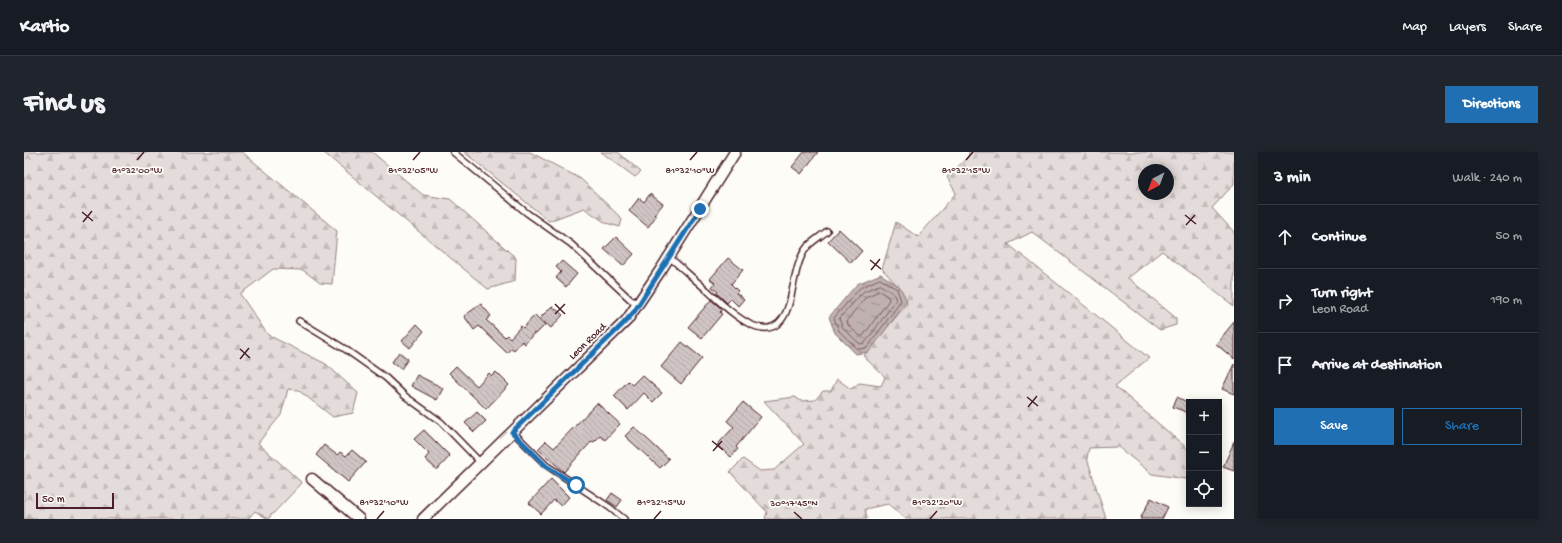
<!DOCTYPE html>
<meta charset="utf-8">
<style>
:root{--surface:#171b24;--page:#20242c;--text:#f1f3f6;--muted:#9ea1a6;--line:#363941;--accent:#1f6fb2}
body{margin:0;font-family:"Gochi Hand",sans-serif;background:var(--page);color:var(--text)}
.controls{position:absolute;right:12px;bottom:12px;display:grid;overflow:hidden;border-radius:0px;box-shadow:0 2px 10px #0003}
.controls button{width:36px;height:36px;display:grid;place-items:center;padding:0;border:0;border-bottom:1px solid var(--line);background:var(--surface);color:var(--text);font:20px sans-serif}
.compass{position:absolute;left:1114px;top:12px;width:36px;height:36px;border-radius:50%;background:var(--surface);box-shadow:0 2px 10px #0003;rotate:221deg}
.scale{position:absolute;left:12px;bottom:10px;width:78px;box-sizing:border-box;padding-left:4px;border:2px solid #4a1f2b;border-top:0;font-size:11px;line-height:14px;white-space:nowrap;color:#4a1f2b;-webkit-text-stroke:3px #fdfcf7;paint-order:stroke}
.stop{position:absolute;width:12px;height:12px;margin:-9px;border:3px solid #1f6fb2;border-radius:50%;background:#fff}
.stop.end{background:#1f6fb2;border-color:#fff;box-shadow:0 1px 4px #0008}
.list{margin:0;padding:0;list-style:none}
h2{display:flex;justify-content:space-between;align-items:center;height:52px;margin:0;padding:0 16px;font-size:17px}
h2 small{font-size:13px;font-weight:400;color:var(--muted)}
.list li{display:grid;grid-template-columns:26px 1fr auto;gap:12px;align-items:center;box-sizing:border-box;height:64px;padding:0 16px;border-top:1px solid var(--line)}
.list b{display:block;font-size:15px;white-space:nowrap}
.list p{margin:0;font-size:13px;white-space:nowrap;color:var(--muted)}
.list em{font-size:13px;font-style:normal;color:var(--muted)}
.actions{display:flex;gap:8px;padding:12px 16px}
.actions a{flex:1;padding:9px 0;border:1px solid var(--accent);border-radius:0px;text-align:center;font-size:14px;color:var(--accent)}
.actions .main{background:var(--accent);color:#fff}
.icon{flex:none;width:22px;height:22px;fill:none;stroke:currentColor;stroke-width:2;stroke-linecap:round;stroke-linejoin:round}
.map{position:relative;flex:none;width:1210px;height:367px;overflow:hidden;border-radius:0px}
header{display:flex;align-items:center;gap:24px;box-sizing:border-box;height:56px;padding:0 20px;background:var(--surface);border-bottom:1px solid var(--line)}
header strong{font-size:19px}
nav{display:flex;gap:22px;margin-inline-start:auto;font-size:14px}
.intro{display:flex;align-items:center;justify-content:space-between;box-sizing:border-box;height:96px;padding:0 24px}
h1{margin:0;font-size:28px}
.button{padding:10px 18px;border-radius:0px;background:var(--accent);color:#fff;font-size:14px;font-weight:700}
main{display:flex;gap:24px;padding:0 24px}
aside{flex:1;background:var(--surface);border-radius:0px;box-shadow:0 2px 10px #0003}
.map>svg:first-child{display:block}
.forest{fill:url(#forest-firs);stroke:#967e82;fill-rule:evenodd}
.water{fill:url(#water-ripples);stroke:#91777b}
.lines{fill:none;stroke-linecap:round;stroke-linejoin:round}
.shore{stroke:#795961;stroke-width:1}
.building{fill:url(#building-back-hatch);stroke:#4a1f2b}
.service-casing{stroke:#4a1f2b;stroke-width:8}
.minor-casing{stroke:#4a1f2b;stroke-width:13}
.service{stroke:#fdfcf7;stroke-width:5}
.minor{stroke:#fdfcf7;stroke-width:10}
.route{stroke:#1f6fb2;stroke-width:5}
.ticks{fill:none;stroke:#4a1f2b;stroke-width:1.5}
.labels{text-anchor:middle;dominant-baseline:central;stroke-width:3.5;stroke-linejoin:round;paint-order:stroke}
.street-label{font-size:11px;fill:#4a1f2b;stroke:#fdfcf7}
.ticks-label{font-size:10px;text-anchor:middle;fill:#4a1f2b;stroke:#fdfcf7;stroke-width:3.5;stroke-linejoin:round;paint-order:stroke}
</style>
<header>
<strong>Kartio</strong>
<nav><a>Map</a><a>Layers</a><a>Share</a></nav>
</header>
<div class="intro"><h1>Find us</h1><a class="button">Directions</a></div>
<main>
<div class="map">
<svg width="1210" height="367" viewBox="0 0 1210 367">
<defs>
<pattern id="forest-firs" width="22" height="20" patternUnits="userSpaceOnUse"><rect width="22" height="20" fill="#e3dcda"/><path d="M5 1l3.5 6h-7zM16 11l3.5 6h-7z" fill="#c4bcbb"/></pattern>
<pattern id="water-ripples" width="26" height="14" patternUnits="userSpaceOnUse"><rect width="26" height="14" fill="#c0b1b1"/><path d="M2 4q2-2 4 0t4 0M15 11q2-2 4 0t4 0" fill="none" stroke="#9e8f90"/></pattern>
<pattern id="building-back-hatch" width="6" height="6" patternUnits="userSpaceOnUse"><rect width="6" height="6" fill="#d0c5c4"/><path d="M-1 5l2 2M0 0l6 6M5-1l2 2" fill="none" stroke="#b4a9a9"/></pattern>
</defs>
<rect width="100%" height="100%" fill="#fdfcf7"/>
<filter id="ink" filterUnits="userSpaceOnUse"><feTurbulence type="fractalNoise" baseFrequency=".025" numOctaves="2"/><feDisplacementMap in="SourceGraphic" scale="8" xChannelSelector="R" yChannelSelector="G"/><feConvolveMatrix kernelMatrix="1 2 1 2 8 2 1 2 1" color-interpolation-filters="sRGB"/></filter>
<g filter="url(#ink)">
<!-- forest -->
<path class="forest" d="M 0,0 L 218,0 L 313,79 L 308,132 L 296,131 L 279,118 L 249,117 L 216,142 L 244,183 L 302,212 L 334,241 L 329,261 L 309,265 L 274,238 L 264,237 L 257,263 L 234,291 L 278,331 L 244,367 L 231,359 L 224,367 L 0,367 Z
M 299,0 L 348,0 L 399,43 L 426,47 L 492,106 L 491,129 L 464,137 Z
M 440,0 L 506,0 L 557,27 L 598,67 L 596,75 L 582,71 L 560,56 L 525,69 Z
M 577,0 L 594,0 L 617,20 L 611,25 Z
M 945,0 L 1210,0 L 1210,32 L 1188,56 L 1210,80 L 1210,154 L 1138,99 L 1104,126 L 1152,166 L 1152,173 L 1136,178 L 1008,80 L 984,92 L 1125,206 L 1091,234 L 1165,298 L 1165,323 L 1161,327 L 1128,322 L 1094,295 L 1065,296 L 1063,306 L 1082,367 L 882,367 L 864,352 L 841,357 L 843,367 L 741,367 L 743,360 L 706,320 L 719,307 L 736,319 L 750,318 L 780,292 L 740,249 L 771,245 L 777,249 L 791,248 L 799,239 L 807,239 L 813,227 L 827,237 L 835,231 L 857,234 L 861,225 L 839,204 L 883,152 L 874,134 L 858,117 L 872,70 L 894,85 L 932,41 L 923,25 L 944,5 ZM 1120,18 L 1144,18 L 1144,42 L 1120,42 Z"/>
<!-- water -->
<path class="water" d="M 857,122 L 876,135 L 883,149 L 845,200 L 832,202 L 811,181 L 805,165 L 833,132 Z"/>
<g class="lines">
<!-- shore -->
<path class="shore" d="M 856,127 L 873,137 L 877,149 L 843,196 L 834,197 L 815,179 L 810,166 L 836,136 Z
M 856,133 L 869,141 L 872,148 L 841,191 L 836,192 L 819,176 L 815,167 L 839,140 Z
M 856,139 L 864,145 L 865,148 L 839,184 L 836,184 L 824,173 L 823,168 L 842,145 Z"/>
</g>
<!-- building -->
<path class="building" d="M 780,0 L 794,0 L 777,22 L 768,15 Z
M 626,42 L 639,52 L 630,63 L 632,64 L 624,75 L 605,59 L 615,46 L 620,50 Z
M 815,77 L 838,99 L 827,111 L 804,89 Z
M 592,85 L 610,102 L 599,114 L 580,97 Z
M 704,106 L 719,118 L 707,132 L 714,139 L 712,141 L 720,147 L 714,154 L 707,147 L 703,151 L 696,144 L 693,142 L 694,140 L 688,135 L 691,131 L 686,127 Z
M 538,109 L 553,122 L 542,135 L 532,126 L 537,120 L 532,115 Z
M 687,148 L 698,157 L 696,160 L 698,162 L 678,186 L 664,175 Z
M 457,152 L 467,164 L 462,168 L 481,185 L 483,183 L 486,186 L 497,174 L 499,176 L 511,163 L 521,173 L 512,182 L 510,181 L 501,192 L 498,189 L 490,198 L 487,196 L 483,201 L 455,174 L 450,178 L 440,164 Z
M 528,154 L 539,163 L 527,176 L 516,166 Z
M 1210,170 L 1210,207 L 1192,192 Z
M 393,172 L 400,179 L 386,196 L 378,189 Z
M 658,190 L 678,206 L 657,232 L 637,215 Z
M 375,200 L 384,207 L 377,217 L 368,210 Z
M 1210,212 L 1210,242 L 1198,237 Z
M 432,214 L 453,234 L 465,221 L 468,224 L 472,220 L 485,233 L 462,257 L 425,221 Z
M 393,223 L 419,236 L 413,248 L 387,234 Z
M 618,223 L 638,241 L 629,250 L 620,241 L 604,258 L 590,244 L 604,229 L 608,233 Z
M 1153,245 L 1165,251 L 1165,261 L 1149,255 Z
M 719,250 L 737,265 L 712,295 L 714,297 L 707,305 L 693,293 L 710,275 L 703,269 Z
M 573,251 L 596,272 L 581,288 L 576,284 L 570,290 L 568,289 L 540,320 L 514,297 L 522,289 L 530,296 Z
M 453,260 L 462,269 L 450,280 L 441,271 Z
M 610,275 L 645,307 L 636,316 L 601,284 Z
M 400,278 L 426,304 L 413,318 L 401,307 L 405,302 L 390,287 Z
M 1210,290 L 1210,319 L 1199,315 Z
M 300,293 L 313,303 L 316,300 L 322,304 L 328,298 L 342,310 L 324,330 L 292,303 Z
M 527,327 L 545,345 L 537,354 L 530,348 L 517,362 L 505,351 Z
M 588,341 L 598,348 L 593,355 L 583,348 Z
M 1127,346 L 1144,355 L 1138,367 L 1116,367 Z"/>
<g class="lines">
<!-- service casing -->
<g class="service-casing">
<path id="service" d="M 429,0 L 503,61 L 547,92 L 607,148 L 614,151
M 645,105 C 658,116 671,128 684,139 C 705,159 750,204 765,152 C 770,135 772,107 784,94 C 789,89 797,84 803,79
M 275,169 L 321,197 L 362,226 L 381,244 L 417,270 L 457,311
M 489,280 L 522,313 L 585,355 L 600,367"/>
</g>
<!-- minor casing -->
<g class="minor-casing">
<path id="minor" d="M 288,327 L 335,367
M 399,367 L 603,168 L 638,116 L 711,0"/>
</g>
<!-- service -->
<use href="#service" class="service"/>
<!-- minor -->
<use href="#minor" class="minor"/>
</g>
</g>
<g class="lines" filter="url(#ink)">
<!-- route -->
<path class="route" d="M 552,333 L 522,314 L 488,280 L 599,172 L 610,160 L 676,57"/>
</g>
<!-- ticks -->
<path class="ticks" d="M 113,8 L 120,0M 389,8 L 396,0M 666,8 L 673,0M 942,8 L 949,0M 58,60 L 69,69M 1161,63 L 1172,72M 59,70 L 68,59M 1162,73 L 1171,63M 846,108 L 857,117M 847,118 L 856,107M 531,152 L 541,162M 531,162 L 541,152M 216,197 L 226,206M 216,207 L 225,196M 1003,245 L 1014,254M 1004,255 L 1013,244M 688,289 L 699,298M 689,299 L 698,289M 770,360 L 778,367M 353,367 L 360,359M 630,367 L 637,359M 906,367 L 913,359"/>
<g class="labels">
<!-- street labels -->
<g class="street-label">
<text transform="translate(564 190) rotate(-44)">Leon Road</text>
</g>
</g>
<g class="ticks-label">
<text x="113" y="21">81°32'00"W</text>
<text x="389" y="21">81°32'05"W</text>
<text x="666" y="21">81°32'10"W</text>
<text x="942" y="21">81°32'15"W</text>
<text x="360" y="353">81°32'10"W</text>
<text x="637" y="353">81°32'15"W</text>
<text x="913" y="353">81°32'20"W</text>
<text x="770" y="354">30°17'45"N</text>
</g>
</svg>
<div class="controls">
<button>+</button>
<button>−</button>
<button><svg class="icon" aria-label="locate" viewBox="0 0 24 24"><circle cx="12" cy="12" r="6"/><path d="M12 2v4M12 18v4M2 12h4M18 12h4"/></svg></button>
</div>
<svg class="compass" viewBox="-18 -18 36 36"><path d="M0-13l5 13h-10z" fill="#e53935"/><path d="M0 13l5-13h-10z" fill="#9ea1a6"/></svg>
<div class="scale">50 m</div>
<div class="stop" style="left:552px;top:333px"></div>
<div class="stop end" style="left:676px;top:57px"></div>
</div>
<aside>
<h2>3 min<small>Walk · 240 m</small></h2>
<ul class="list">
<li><svg class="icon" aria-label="ahead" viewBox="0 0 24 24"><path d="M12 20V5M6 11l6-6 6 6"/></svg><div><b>Continue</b></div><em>50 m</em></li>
<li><svg class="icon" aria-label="right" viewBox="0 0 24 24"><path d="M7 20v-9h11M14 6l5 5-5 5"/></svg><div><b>Turn right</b><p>Leon Road</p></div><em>190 m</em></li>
<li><svg class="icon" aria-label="arrive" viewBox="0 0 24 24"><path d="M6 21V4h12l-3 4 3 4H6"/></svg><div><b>Arrive at destination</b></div></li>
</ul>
<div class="actions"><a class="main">Save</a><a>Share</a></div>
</aside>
</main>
